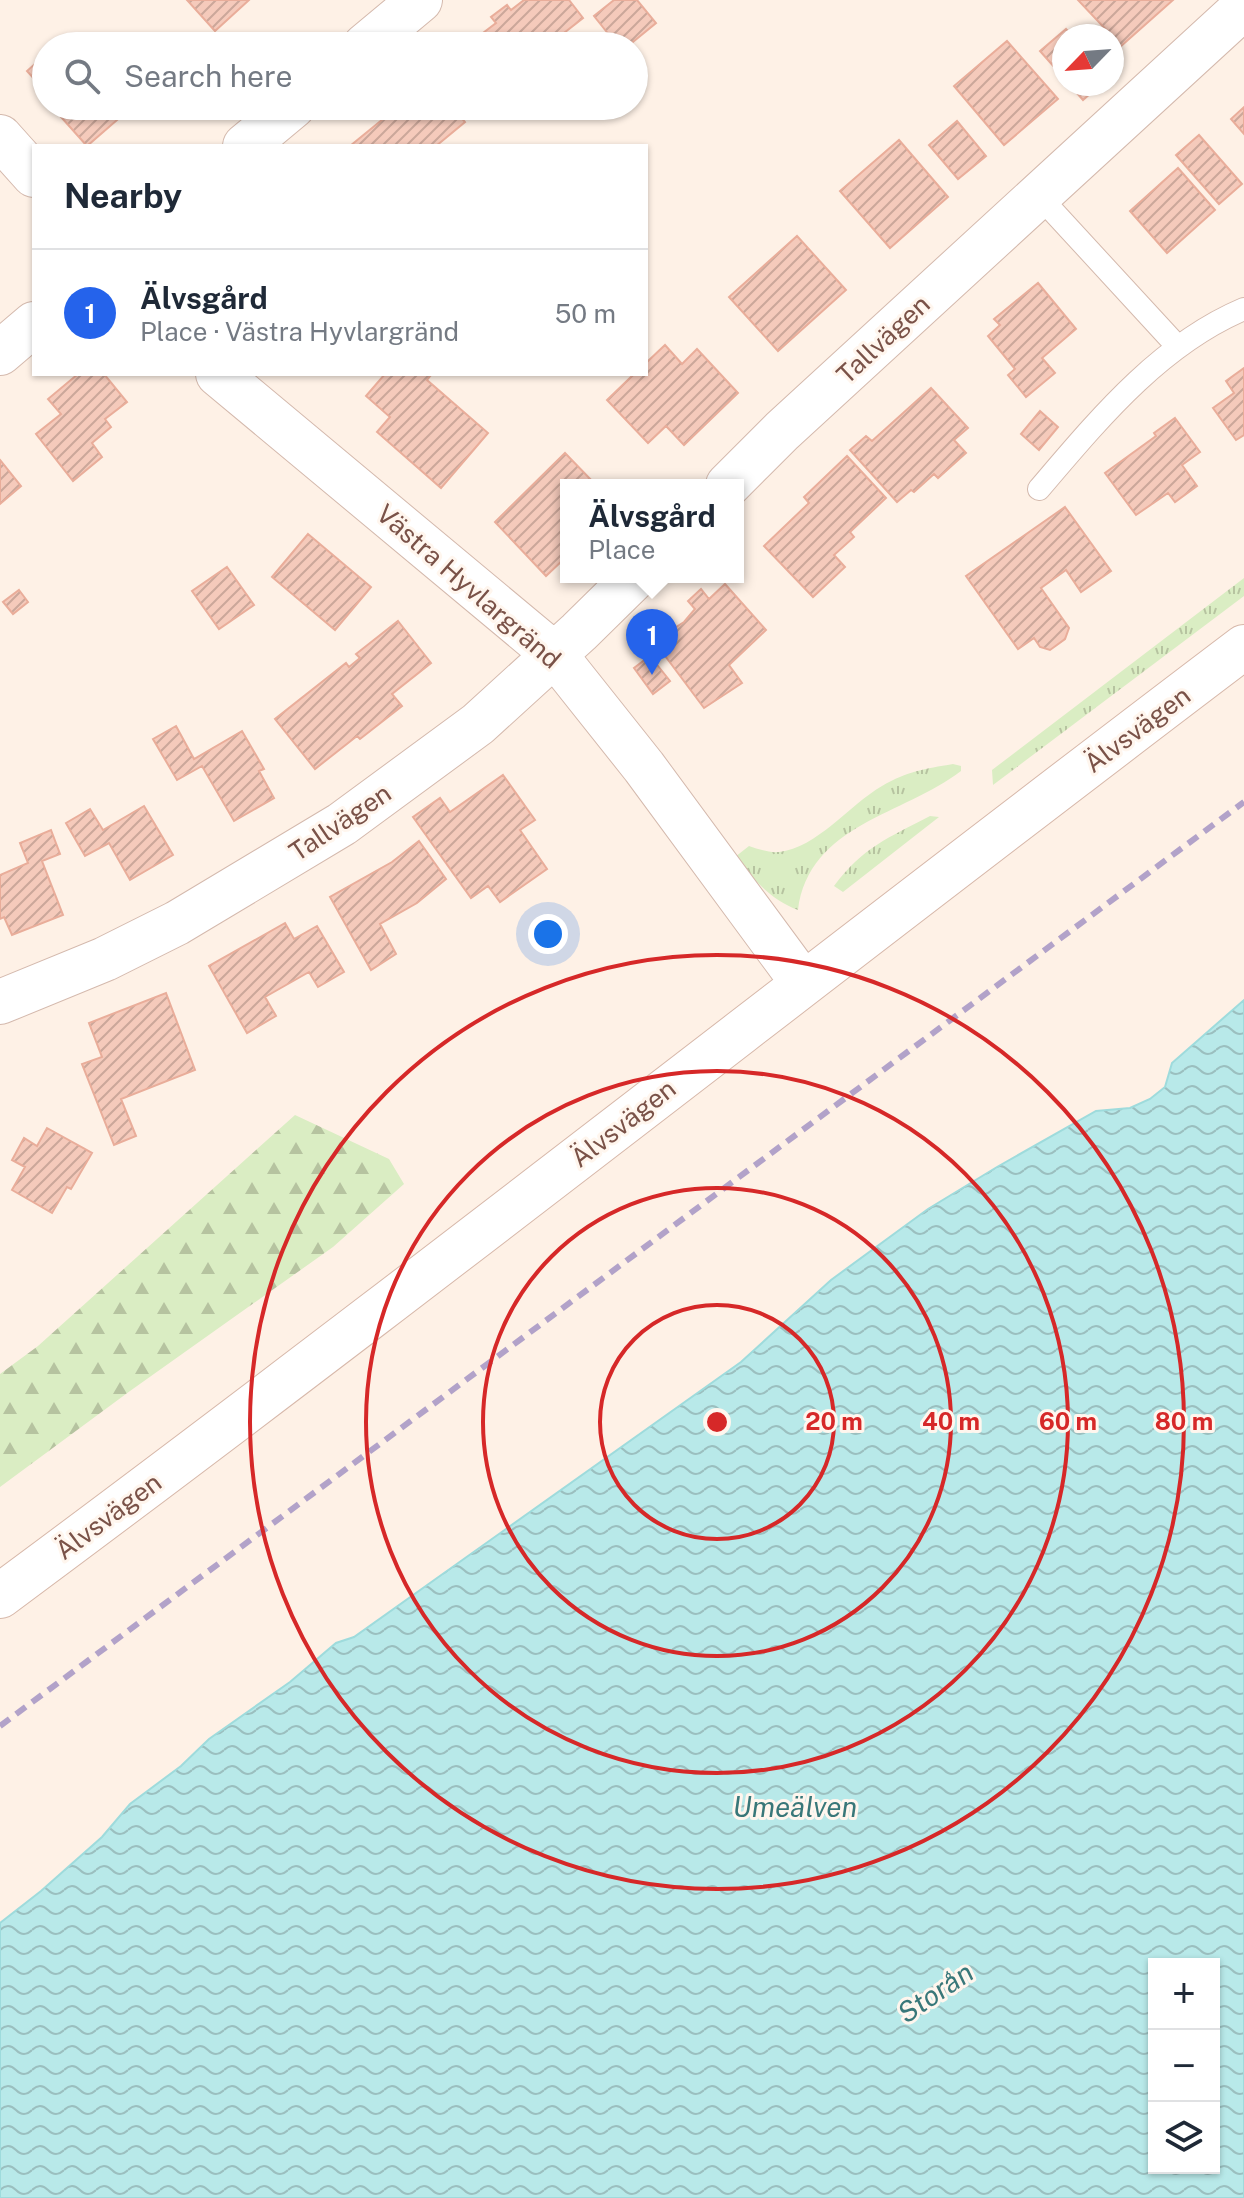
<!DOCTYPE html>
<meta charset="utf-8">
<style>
:root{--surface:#fff;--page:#f6f6f7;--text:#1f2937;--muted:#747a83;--line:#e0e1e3;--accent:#2563eb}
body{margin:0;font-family:"Public Sans",sans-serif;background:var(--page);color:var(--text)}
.controls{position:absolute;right:24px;bottom:24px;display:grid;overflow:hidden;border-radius:0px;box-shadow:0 2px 6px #0004}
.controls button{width:72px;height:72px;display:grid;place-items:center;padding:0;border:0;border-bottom:2px solid var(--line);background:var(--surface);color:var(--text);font:40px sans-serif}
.compass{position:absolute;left:1052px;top:24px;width:72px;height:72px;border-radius:50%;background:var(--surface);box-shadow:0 2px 6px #0004;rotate:245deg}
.you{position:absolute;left:548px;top:934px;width:28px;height:28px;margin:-20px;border:6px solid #fff;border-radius:50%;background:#1a73e8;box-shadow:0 0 0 12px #1a73e833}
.badge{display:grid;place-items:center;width:52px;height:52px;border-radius:50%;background:var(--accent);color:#fff;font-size:26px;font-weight:700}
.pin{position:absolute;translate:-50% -66px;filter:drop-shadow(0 2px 4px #0008)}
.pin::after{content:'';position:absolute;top:42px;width:28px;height:24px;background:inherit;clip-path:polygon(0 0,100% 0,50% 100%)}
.popup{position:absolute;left:560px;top:479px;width:184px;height:104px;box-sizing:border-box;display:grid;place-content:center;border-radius:0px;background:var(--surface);filter:drop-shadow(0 2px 6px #0005);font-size:26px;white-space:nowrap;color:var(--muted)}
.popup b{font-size:30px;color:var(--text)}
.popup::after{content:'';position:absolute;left:50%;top:100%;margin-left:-16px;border:16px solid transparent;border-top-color:var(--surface)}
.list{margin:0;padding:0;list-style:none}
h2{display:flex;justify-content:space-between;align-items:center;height:104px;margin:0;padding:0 32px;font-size:34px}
h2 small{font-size:26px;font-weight:400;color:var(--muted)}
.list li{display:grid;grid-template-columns:52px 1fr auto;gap:24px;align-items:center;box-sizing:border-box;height:128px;padding:0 32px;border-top:2px solid var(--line)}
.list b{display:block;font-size:30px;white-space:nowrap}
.list p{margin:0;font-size:26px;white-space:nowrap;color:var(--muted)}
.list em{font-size:26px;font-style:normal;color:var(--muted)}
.icon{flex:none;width:44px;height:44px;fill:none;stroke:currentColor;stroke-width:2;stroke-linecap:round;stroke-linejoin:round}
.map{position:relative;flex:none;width:1244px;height:2198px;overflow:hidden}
.search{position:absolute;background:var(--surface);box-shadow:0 2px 6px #0004;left:32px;top:32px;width:616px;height:88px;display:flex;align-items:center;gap:20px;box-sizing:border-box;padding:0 28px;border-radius:44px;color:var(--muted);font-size:30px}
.panel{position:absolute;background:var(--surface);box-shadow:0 2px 6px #0004;left:32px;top:144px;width:616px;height:232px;border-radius:0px}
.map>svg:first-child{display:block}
.grass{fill:url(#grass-tufts)}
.forest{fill:url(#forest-firs)}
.water{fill:url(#water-waves);stroke:#9edbdc;stroke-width:2;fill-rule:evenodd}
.building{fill:url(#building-hatch);stroke:#e9ad9a;stroke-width:2}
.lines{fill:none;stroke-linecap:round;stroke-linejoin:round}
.service-casing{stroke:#d4b9ad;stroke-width:24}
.minor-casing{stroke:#d4b9ad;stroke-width:46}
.secondary-casing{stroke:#d7b8aa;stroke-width:46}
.service{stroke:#fff;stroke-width:22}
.minor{stroke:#fff;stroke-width:44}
.secondary{stroke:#fff;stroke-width:44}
.rail{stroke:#b2a2c9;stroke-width:6;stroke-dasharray:12 8;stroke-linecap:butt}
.ring{fill:none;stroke:#d62828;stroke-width:4}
.labels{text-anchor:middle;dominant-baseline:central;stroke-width:6;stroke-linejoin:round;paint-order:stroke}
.street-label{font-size:26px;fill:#7a5248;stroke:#fff6ee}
.water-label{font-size:28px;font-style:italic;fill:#387779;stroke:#fff6ee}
.centre{fill:#d62828;stroke:#fff6ee;stroke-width:4}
.ring-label{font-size:24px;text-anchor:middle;font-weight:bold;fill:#d62828;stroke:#fff6ee;stroke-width:6;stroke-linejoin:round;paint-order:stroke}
</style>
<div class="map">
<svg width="1244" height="2198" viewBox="0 0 1244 2198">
<defs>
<pattern id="grass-tufts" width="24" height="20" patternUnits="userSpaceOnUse" patternTransform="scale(2)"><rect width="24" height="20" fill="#daedc3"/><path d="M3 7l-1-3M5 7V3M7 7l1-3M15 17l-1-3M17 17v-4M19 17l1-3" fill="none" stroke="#b6c3a0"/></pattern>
<pattern id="forest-firs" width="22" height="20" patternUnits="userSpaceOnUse" patternTransform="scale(2)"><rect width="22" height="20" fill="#daedc3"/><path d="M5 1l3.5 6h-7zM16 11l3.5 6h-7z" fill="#b6c3a0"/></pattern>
<pattern id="water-waves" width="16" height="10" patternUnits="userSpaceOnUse" patternTransform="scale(2)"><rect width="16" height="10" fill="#b8e9e9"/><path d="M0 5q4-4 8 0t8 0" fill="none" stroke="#9bbfbf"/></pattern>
<pattern id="building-hatch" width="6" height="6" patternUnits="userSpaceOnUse" patternTransform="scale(2)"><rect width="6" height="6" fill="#f5cabb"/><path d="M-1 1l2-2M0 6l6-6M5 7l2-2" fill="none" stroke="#cba79a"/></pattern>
</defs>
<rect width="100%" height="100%" fill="#fef1e6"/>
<!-- grass -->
<path class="grass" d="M 1244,578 L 1244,596 L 993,785 L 992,770 Z
M 953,764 L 961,766 L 961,771 C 904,815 809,824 798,910 C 771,900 753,879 735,857 L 749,846 C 758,849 769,853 779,852 C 817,848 849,805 882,786 C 908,771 924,769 953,764 Z
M 930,816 L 939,817 L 843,892 L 834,886 C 863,847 888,838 930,816 Z"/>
<!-- forest -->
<path class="forest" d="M 295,1115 L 389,1159 L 404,1184 L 333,1247 L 130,1391 L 0,1487 L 0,1374 L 38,1346 Z"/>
<!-- water -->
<path class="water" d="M 1244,1000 L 1244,2198 L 0,2198 L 0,1923 L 41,1891 L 102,1837 L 130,1804 L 181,1766 L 209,1739 L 290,1682 L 336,1643 L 354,1637 L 741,1362 L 831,1280 L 928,1209 L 997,1167 L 1096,1111 L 1130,1108 L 1150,1099 L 1165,1087 L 1172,1063 ZM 1154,1964 L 1214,1964 L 1214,2168 L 1154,2168 Z"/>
<!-- building -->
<path class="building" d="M 187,0 L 249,0 L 215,31 Z
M 524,0 L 569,0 L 583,18 L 564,33 L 568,38 L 559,46 L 475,46 L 471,42 L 496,23 L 491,17 L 507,5 L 511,10 Z
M 614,0 L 637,0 L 656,23 L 628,46 L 618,46 L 594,16 Z
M 1078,0 L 1173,0 L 1120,47 L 1112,36 Z
M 1066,29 L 1072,36 L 1064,36 L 1064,78 L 1040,51 Z
M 1007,41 L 1058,99 L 1004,145 L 954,86 Z
M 46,54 L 46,92 L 27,71 Z
M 1069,84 L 1101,84 L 1083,100 Z
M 55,106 L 131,106 L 132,107 L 87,146 L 53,108 Z
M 399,106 L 452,106 L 465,122 L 436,146 L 350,146 Z
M 1244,107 L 1244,134 L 1231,119 Z
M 957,121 L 986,156 L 958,179 L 929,145 Z
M 1199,135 L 1242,184 L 1219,204 L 1176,155 Z
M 899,140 L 948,197 L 890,248 L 840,191 Z
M 1178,168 L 1215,210 L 1167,253 L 1130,211 Z
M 797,236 L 846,290 L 778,351 L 729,297 Z
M 1038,283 L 1076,329 L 1042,358 L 1055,373 L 1026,397 L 1008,375 L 1015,369 L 988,336 L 1000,325 L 994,319 Z
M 665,345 L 682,364 L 697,349 L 738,393 L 684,445 L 666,426 L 648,443 L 607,400 L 634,374 L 646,374 L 646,363 Z
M 1244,368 L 1244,435 L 1236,440 L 1213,408 L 1234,393 L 1226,381 Z
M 78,374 L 104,374 L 127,402 L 105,419 L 111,427 L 92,443 L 102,457 L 73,481 L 36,434 L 61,414 L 48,399 Z
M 385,374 L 430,374 L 431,375 L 427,380 L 488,433 L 441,488 L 377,432 L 390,417 L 366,396 Z
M 931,388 L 968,428 L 954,440 L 966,453 L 938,478 L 934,474 L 914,492 L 911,490 L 897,502 L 850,450 L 866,436 L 872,441 Z
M 1040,411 L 1058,427 L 1039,450 L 1021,434 Z
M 1175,418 L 1200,452 L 1182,465 L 1197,486 L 1175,502 L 1168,493 L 1136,515 L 1105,473 L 1156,436 L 1154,433 Z
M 565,453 L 596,485 L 566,485 L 566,557 L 546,576 L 495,522 Z
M 847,456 L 886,498 L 850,532 L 854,537 L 834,555 L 845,567 L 813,597 L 764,546 L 809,503 L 804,497 Z
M 0,460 L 21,486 L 0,504 Z
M 1065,507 L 1111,571 L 1081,592 L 1066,570 L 1041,588 L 1069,628 L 1065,639 L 1050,650 L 1040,647 L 1034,638 L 1018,649 L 966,576 Z
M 308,534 L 371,587 L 335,630 L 272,577 Z
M 227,567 L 254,605 L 219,629 L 192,591 Z
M 725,584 L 766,630 L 729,665 L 742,683 L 704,708 L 654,641 L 684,622 L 695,609 L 688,601 L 701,589 L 709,599 Z
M 19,590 L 28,602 L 13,614 L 3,602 Z
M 398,621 L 431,663 L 392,694 L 402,706 L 360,739 L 357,736 L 315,769 L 275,719 L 346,663 L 349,667 L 360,658 L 356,654 Z
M 650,656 L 670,681 L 653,694 L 634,668 Z
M 176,726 L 194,759 L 242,731 L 264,769 L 259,771 L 274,798 L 234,821 L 202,766 L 177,780 L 153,739 Z
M 503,775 L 535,820 L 520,830 L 547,869 L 500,902 L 488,886 L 471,898 L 413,817 L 440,798 L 450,812 Z
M 144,806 L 173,855 L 130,880 L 109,843 L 85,856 L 66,823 L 90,809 L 103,830 Z
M 51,830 L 60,854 L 42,861 L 63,915 L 12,935 L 4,917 L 0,919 L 0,875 L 28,863 L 20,843 Z
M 419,841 L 446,879 L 417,903 L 380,924 L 396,954 L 371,970 L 330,897 L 392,862 Z
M 285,923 L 294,939 L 317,926 L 344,972 L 318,987 L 309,972 L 265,997 L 276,1016 L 247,1033 L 209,966 Z
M 166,993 L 195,1070 L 121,1099 L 136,1136 L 114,1145 L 82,1064 L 102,1057 L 89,1023 Z
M 47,1128 L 92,1153 L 71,1189 L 67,1187 L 52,1213 L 12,1190 L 25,1167 L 12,1160 L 24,1138 L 37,1146 Z"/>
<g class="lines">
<!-- service casing -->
<g class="service-casing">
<path id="service" d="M 1039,196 L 1178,347
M 1039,489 C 1098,420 1159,345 1244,309"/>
</g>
<!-- minor casing -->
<g class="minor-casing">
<path id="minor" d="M 365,46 L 420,0
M 0,137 L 34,175
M 245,146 L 293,106
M 0,353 L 34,324
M 218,374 L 555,655 L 644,767 L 803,983
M 728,485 L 782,431 L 1244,7
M 0,1002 L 105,959 L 177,923 L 342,824 L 478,724 L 579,632 L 635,577"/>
</g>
<!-- secondary casing -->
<g class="secondary-casing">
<path id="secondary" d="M 0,1596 C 419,1285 828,962 1244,647"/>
</g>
<!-- service -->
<use href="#service" class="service"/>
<!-- minor -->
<use href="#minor" class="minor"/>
<!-- secondary -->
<use href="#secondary" class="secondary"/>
<!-- rail -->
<path class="rail" d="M 0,1726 L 1244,802"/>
</g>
<!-- distance rings -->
<g class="ring">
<circle cx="717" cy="1422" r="117"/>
<circle cx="717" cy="1422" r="234"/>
<circle cx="717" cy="1422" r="351"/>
<circle cx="717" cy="1422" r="467"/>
</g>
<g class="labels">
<!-- street labels -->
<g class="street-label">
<text transform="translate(883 339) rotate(-43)">Tallvägen</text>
<text transform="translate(469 586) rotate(41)">Västra Hyvlargränd</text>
<text transform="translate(1137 729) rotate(-37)">Älvsvägen</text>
<text transform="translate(340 822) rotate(-34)">Tallvägen</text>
<text transform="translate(623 1123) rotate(-38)">Älvsvägen</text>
<text transform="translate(108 1516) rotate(-37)">Älvsvägen</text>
</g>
<!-- water labels -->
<g class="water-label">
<text x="795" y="1806">Umeälven</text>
<text transform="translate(935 1992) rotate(-34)">Storån</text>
</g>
</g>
<circle cx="717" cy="1422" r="12" class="centre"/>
<g class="ring-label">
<text x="834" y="1430">20 m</text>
<text x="951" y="1430">40 m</text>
<text x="1068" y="1430">60 m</text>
<text x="1184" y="1430">80 m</text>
</g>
</svg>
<div class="controls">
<button>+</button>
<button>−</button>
<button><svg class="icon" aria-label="layers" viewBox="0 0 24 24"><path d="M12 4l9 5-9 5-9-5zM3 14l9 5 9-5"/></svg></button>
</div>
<svg class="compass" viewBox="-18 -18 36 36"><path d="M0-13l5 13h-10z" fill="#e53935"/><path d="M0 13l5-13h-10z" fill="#747a83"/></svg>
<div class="you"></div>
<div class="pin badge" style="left:652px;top:675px">1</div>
<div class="popup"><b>Älvsgård</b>Place</div>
<div class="search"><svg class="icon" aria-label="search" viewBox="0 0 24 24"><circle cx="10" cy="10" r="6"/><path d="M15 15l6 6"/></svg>Search here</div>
<section class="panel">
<h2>Nearby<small></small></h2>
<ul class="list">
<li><span class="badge">1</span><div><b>Älvsgård</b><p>Place · Västra Hyvlargränd</p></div><em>50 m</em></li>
</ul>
</section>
</div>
